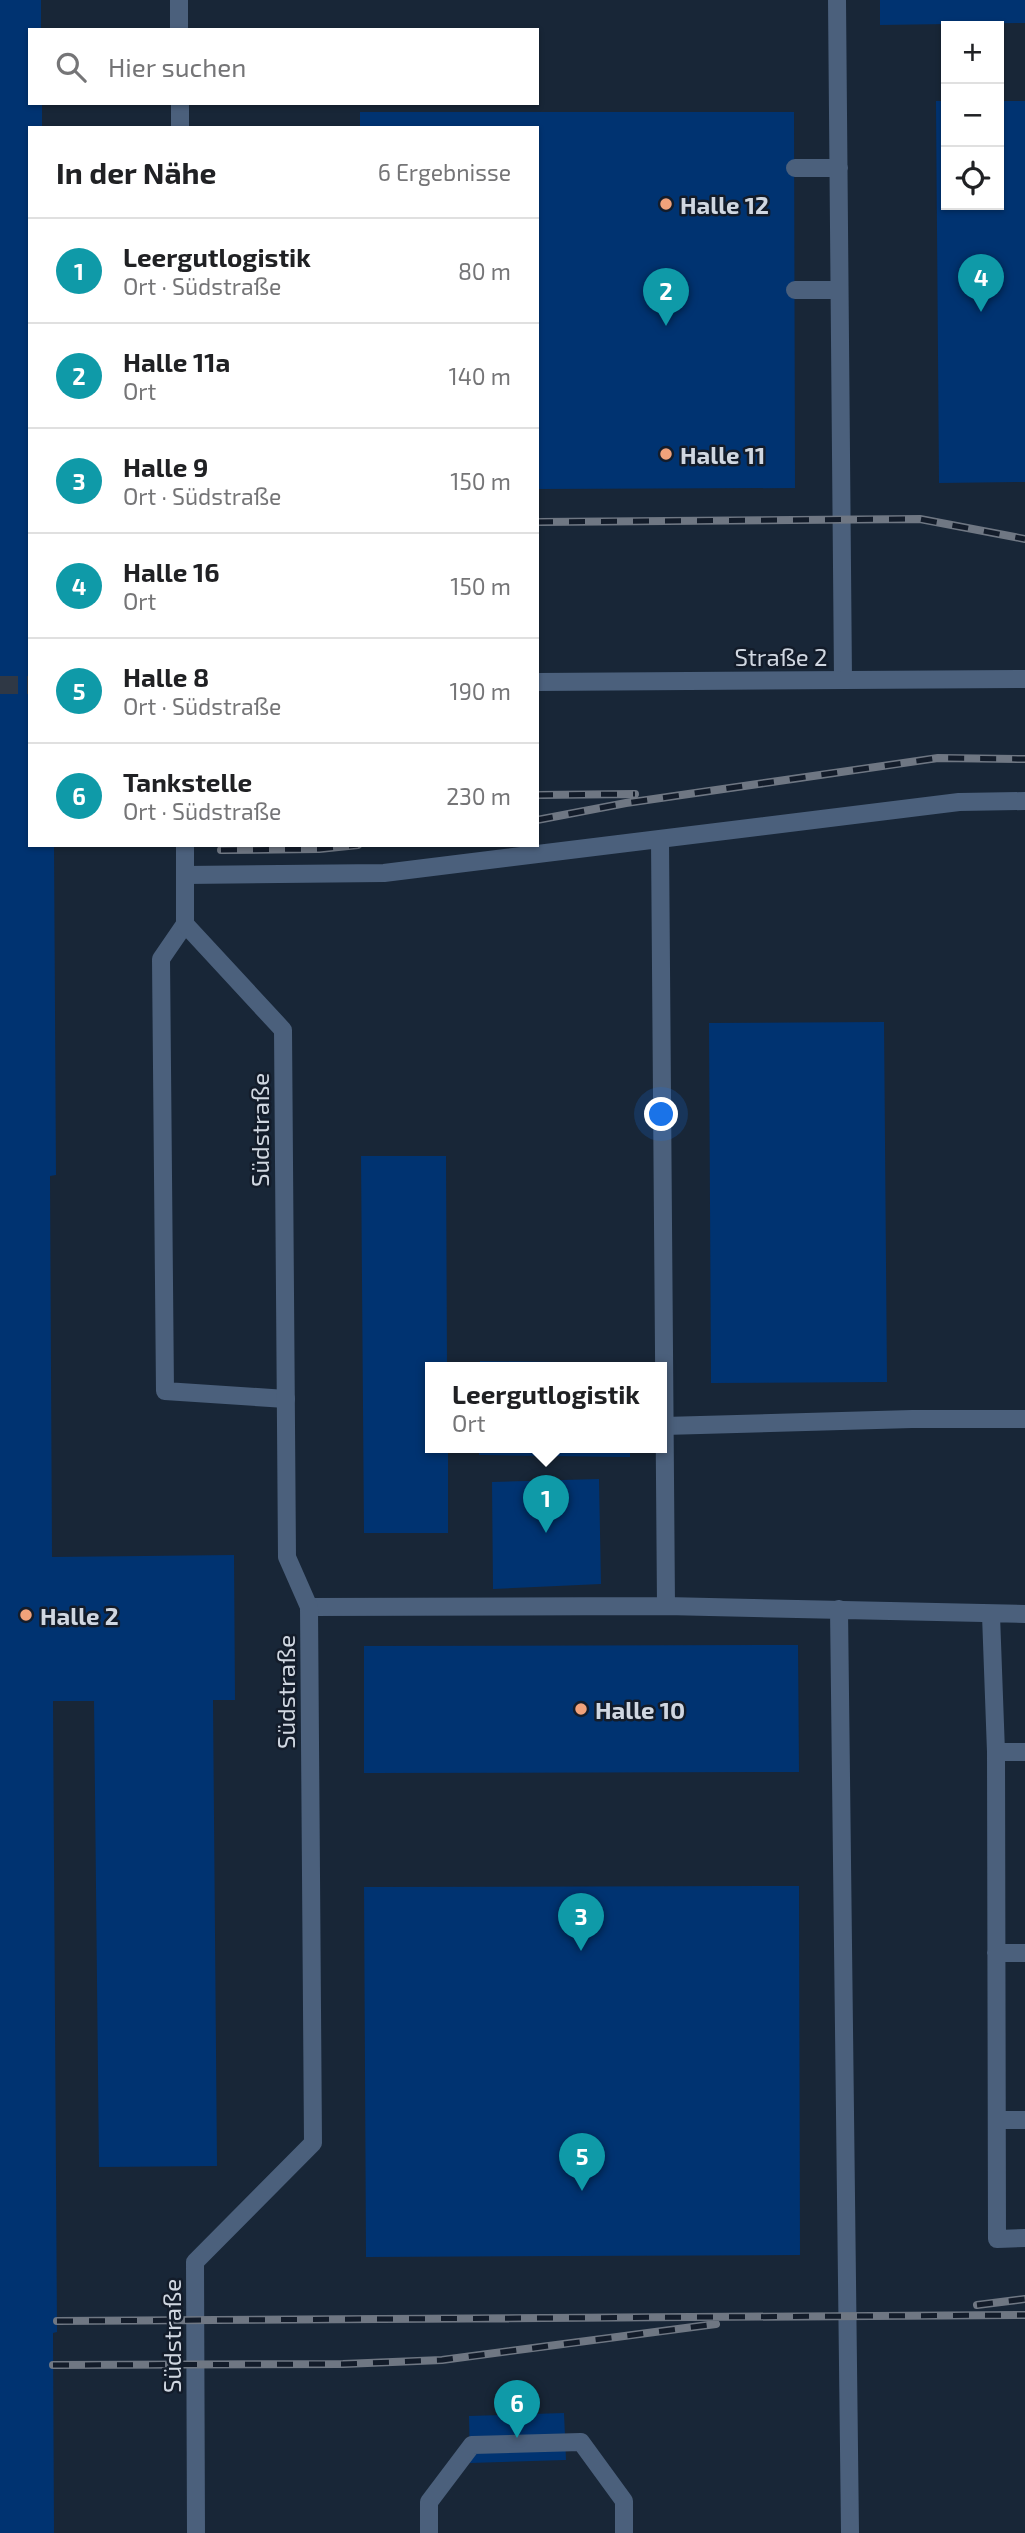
<!DOCTYPE html>
<html lang="de">
<meta charset="utf-8">
<style>
:root{--surface:#fff;--page:#f6f6f6;--text:#202124;--muted:#757577;--line:#e0e0e0;--accent:#0b8043}
body{margin:0;font-family:"Exo 2",sans-serif;background:var(--page);color:var(--text)}
.controls{position:absolute;right:21px;top:21px;display:grid;overflow:hidden;border-radius:0px;box-shadow:0 2px 5px #0004}
.controls button{width:63px;height:63px;display:grid;place-items:center;padding:0;border:0;border-bottom:2px solid var(--line);background:var(--surface);color:var(--text);font:35px sans-serif}
.you{position:absolute;left:662px;top:1115px;width:24px;height:24px;margin:-18px;border:5px solid #fff;border-radius:50%;background:#1a73e8;box-shadow:0 0 0 10px #1a73e833}
.badge{display:grid;place-items:center;width:46px;height:46px;border-radius:50%;background:var(--accent);color:#fff;font-size:23px;font-weight:700}
.pin{position:absolute;translate:-50% -58px;filter:drop-shadow(0 2px 4px #0008)}
.pin::after{content:'';position:absolute;top:37px;width:24px;height:21px;background:inherit;clip-path:polygon(0 0,100% 0,50% 100%)}
.popup{position:absolute;left:425px;top:1362px;width:242px;height:91px;box-sizing:border-box;display:grid;place-content:center;border-radius:0px;background:var(--surface);filter:drop-shadow(0 2px 5px #0005);font-size:23px;white-space:nowrap;color:var(--muted)}
.popup b{font-size:26px;color:var(--text)}
.popup::after{content:'';position:absolute;left:50%;top:100%;margin-left:-14px;border:14px solid transparent;border-top-color:var(--surface)}
.list{margin:0;padding:0;list-style:none}
h2{display:flex;justify-content:space-between;align-items:center;height:91px;margin:0;padding:0 28px;font-size:30px}
h2 small{font-size:23px;font-weight:400;color:var(--muted)}
.list li{display:grid;grid-template-columns:46px 1fr auto;gap:21px;align-items:center;box-sizing:border-box;height:105px;padding:0 28px;border-top:2px solid var(--line)}
.list b{display:block;font-size:26px;white-space:nowrap}
.list p{margin:0;font-size:23px;white-space:nowrap;color:var(--muted)}
.list em{font-size:23px;font-style:normal;color:var(--muted)}
.icon{flex:none;width:38px;height:38px;fill:none;stroke:currentColor;stroke-width:2;stroke-linecap:round;stroke-linejoin:round}
.map{position:relative;flex:none;width:1025px;height:2533px;overflow:hidden}
.search{position:absolute;background:var(--surface);box-shadow:0 2px 5px #0004;left:28px;top:28px;width:511px;height:77px;display:flex;align-items:center;gap:18px;box-sizing:border-box;padding:0 24px;border-radius:0px;color:var(--muted);font-size:26px}
.panel{position:absolute;background:var(--surface);box-shadow:0 2px 5px #0004;left:28px;top:126px;width:511px;height:721px;border-radius:0px}
.map>svg:first-child{display:block}
.built{fill:#182637;fill-rule:evenodd}
.building{fill:#003371}
.lines{fill:none;stroke-linecap:round;stroke-linejoin:round}
.minor-tunnel{stroke:#2f3845;stroke-width:18;stroke-dasharray:18 9;stroke-linecap:butt}
.service{stroke:#4b607c;stroke-width:18}
.minor{stroke:#4b607c;stroke-width:18}
.rail-casing{stroke:#6f7783;stroke-width:8}
.rail{stroke:#131c2a;stroke-width:5;stroke-dasharray:16;stroke-linecap:butt}
.poi-dot{fill:#f1a27b;stroke:#131c2a;stroke-width:2.5}
.labels{text-anchor:middle;dominant-baseline:central;stroke-width:5;stroke-linejoin:round;paint-order:stroke}
.poi-label{font-size:24px;font-weight:bold;fill:#d0d7e1;stroke:#131c2a;text-anchor:start}
.street-label{font-size:24px;fill:#d0d7e1;stroke:#131c2a}
</style>
<div class="map">
<svg width="1025" height="2533" viewBox="0 0 1025 2533">
<rect width="100%" height="100%" fill="#131c2a"/>
<!-- built -->
<path class="built" d="M 0,0 L 1025,0 L 1025,2533 L 0,2533 ZM 946,26 L 999,26 L 999,205 L 946,205 ZM 30,30 L 537,30 L 537,103 L 30,103 ZM 30,128 L 537,128 L 537,845 L 30,845 ZM 430,1367 L 662,1367 L 662,1447 L 430,1447 Z"/>
<!-- building -->
<path class="building" d="M 0,0 L 41,0 L 41,30 L 30,30 L 30,103 L 42,103 L 42,128 L 30,128 L 30,845 L 54,845 L 56,1175 L 50,1176 L 52,1557 L 234,1555 L 235,1700 L 213,1700 L 217,2166 L 99,2167 L 94,1701 L 53,1701 L 57,2332 L 53,2333 L 54,2533 L 0,2533 Z
M 880,0 L 1025,0 L 1025,23 L 880,25 Z
M 936,101 L 946,101 L 946,205 L 999,205 L 999,101 L 1025,101 L 1025,482 L 939,483 Z
M 360,112 L 794,112 L 795,488 L 537,489 L 537,128 L 360,128 Z
M 884,1022 L 887,1382 L 711,1383 L 709,1023 Z
M 361,1156 L 446,1156 L 447,1367 L 430,1367 L 430,1447 L 448,1447 L 448,1533 L 364,1533 Z
M 480,1361 L 631,1363 L 631,1367 L 480,1367 Z
M 479,1447 L 630,1447 L 630,1457 L 479,1455 Z
M 599,1479 L 601,1584 L 493,1589 L 492,1482 Z
M 798,1645 L 799,1772 L 364,1773 L 364,1646 Z
M 799,1886 L 800,2255 L 366,2257 L 364,1887 Z
M 564,2413 L 566,2460 L 470,2463 L 469,2416 Z"/>
<g class="lines">
<!-- minor-tunnel -->
<path class="minor-tunnel" d="M 0,685 L 30,685"/>
<!-- service -->
<path class="service" d="M 837,0 L 843,680
M 795,168 L 839,168
M 795,290 L 839,290
M 660,840 L 666,1606
M 185,875 L 384,873 L 959,802 L 1025,801
M 185,924 L 161,959 L 165,1391 L 286,1399
M 664,1426 L 912,1419 L 1025,1419
M 309,1607 L 666,1606 L 1025,1614
M 839,1609 L 850,2533
M 991,1615 L 996,1752 L 997,2239 L 1025,2238
M 996,1752 L 1025,1752
M 996,1953 L 1025,1953
M 997,2120 L 1025,2120
M 429,2533 L 429,2502 L 472,2445 L 581,2442 L 624,2501 L 624,2533"/>
<!-- minor -->
<path class="minor" d="M 179,0 L 179,30
M 180,103 L 180,128
M 537,682 L 1025,679
M 185,845 L 185,924 L 283,1030 L 287,1557 L 309,1607 L 313,2143 L 195,2262 L 196,2533"/>
<!-- rail casing -->
<g class="rail-casing">
<path id="rail" d="M 537,522 L 920,519 L 1025,539
M 537,795 L 635,794
M 537,820 L 626,803 L 938,758 L 1025,759
M 221,850 L 319,849 L 358,845
M 977,2305 L 1025,2299
M 57,2321 L 1025,2315
M 53,2365 L 343,2364 L 442,2360 L 716,2324"/>
</g>
<!-- rail -->
<use href="#rail" class="rail"/>
</g>
<!-- markers -->
<g class="poi-dot">
<circle cx="666" cy="204" r="7"/>
<circle cx="666" cy="454" r="7"/>
<circle cx="26" cy="1615" r="7"/>
<circle cx="581" cy="1709" r="7"/>
</g>
<g class="labels">
<!-- poi labels -->
<g class="poi-label">
<text x="680" y="204">Halle 12</text>
<text x="680" y="454">Halle 11</text>
<text x="40" y="1615">Halle 2</text>
<text x="595" y="1709">Halle 10</text>
</g>
<!-- street labels -->
<g class="street-label">
<text x="781" y="656">Straße 2</text>
<text transform="translate(259 1130) rotate(-90)">Südstraße</text>
<text transform="translate(285 1692) rotate(-90)">Südstraße</text>
<text transform="translate(171 2336) rotate(-90)">Südstraße</text>
</g>
</g>
</svg>
<div class="controls">
<button>+</button>
<button>−</button>
<button><svg class="icon" aria-label="locate" viewBox="0 0 24 24"><circle cx="12" cy="12" r="6"/><path d="M12 2v4M12 18v4M2 12h4M18 12h4"/></svg></button>
</div>
<div class="you"></div>
<div class="pin badge" style="left:546px;top:1533px;background:#0f9aa8">1</div>
<div class="popup"><b>Leergutlogistik</b>Ort</div>
<div class="pin badge" style="left:666px;top:326px;background:#0f9aa8">2</div>
<div class="pin badge" style="left:581px;top:1951px;background:#0f9aa8">3</div>
<div class="pin badge" style="left:981px;top:312px;background:#0f9aa8">4</div>
<div class="pin badge" style="left:582px;top:2191px;background:#0f9aa8">5</div>
<div class="pin badge" style="left:517px;top:2438px;background:#0f9aa8">6</div>
<div class="search"><svg class="icon" aria-label="search" viewBox="0 0 24 24"><circle cx="10" cy="10" r="6"/><path d="M15 15l6 6"/></svg>Hier suchen</div>
<section class="panel">
<h2>In der Nähe<small>6 Ergebnisse</small></h2>
<ul class="list">
<li><span class="badge" style="background:#0f9aa8">1</span><div><b>Leergutlogistik</b><p>Ort · Südstraße</p></div><em>80 m</em></li>
<li><span class="badge" style="background:#0f9aa8">2</span><div><b>Halle 11a</b><p>Ort</p></div><em>140 m</em></li>
<li><span class="badge" style="background:#0f9aa8">3</span><div><b>Halle 9</b><p>Ort · Südstraße</p></div><em>150 m</em></li>
<li><span class="badge" style="background:#0f9aa8">4</span><div><b>Halle 16</b><p>Ort</p></div><em>150 m</em></li>
<li><span class="badge" style="background:#0f9aa8">5</span><div><b>Halle 8</b><p>Ort · Südstraße</p></div><em>190 m</em></li>
<li><span class="badge" style="background:#0f9aa8">6</span><div><b>Tankstelle</b><p>Ort · Südstraße</p></div><em>230 m</em></li>
</ul>
</section>
</div>
